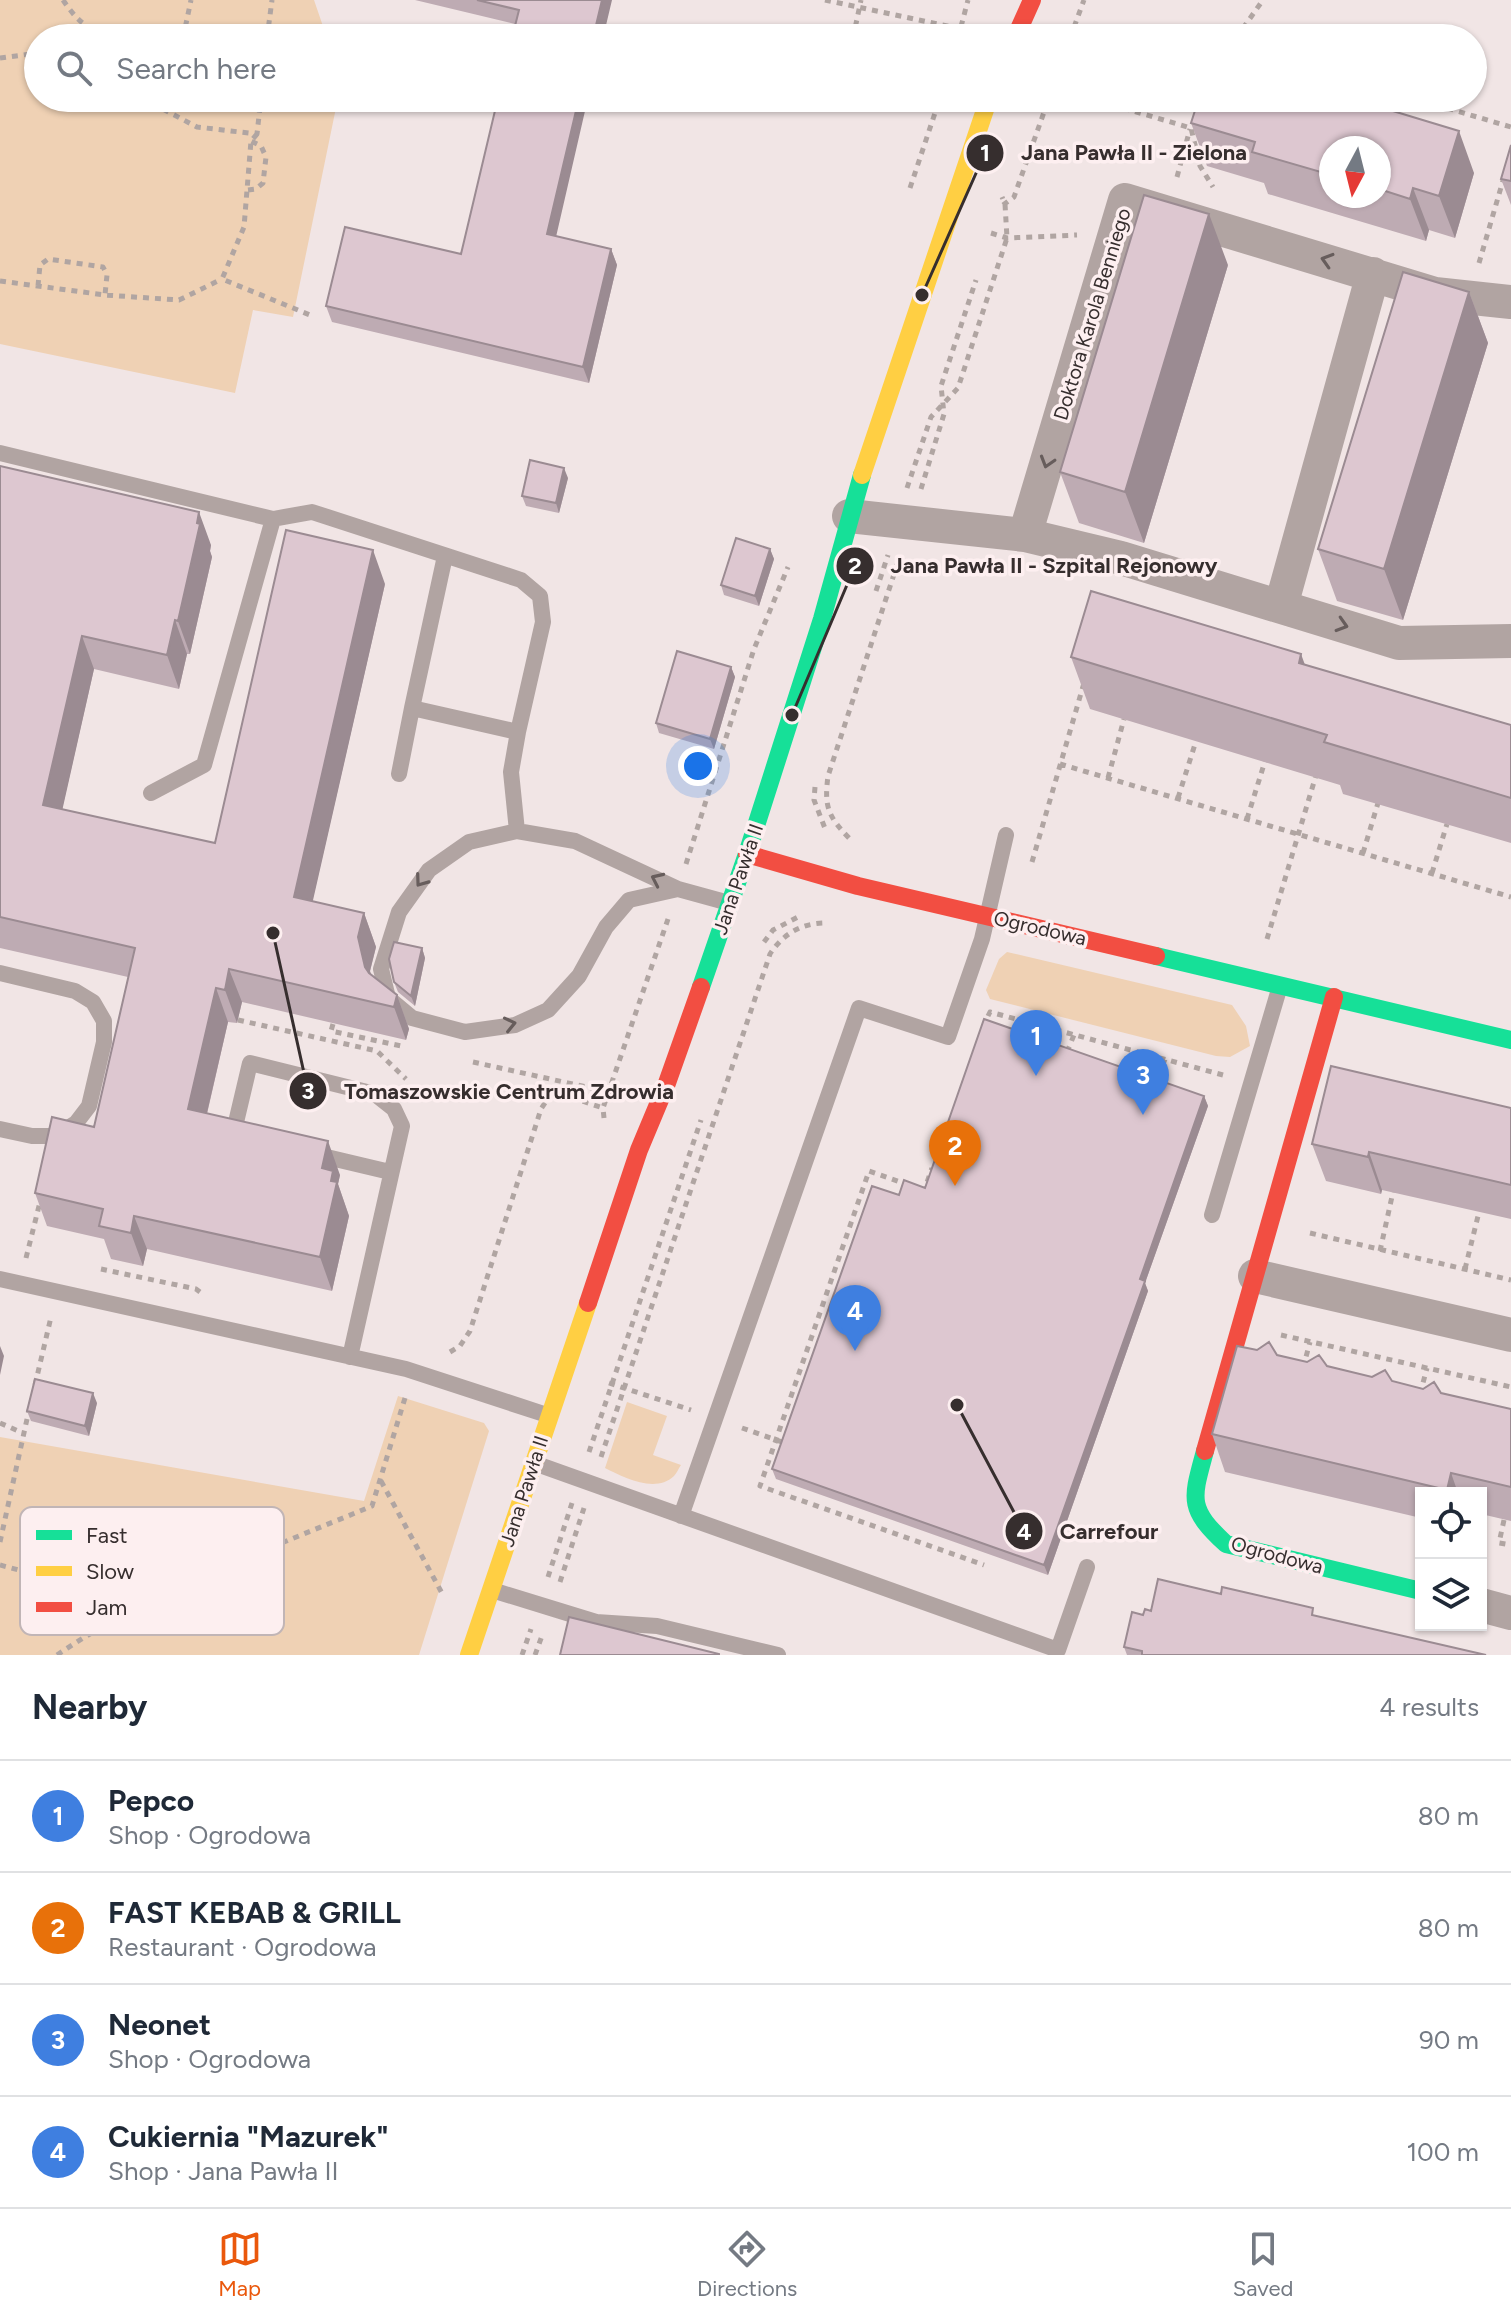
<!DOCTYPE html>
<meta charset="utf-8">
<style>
:root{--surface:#fff;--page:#f6f6f7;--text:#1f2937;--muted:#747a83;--line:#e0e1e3;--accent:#ea580c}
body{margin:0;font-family:Figtree,sans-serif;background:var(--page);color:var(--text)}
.controls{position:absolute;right:24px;bottom:24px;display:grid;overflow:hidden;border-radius:0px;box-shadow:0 2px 6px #0004}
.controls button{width:72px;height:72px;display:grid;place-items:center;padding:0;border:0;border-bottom:2px solid var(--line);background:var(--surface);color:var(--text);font:40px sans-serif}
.compass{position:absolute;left:1319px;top:136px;width:72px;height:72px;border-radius:50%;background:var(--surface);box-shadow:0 2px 6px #0004;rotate:187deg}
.you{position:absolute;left:698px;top:766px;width:28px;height:28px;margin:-20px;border:6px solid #fff;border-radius:50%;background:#1a73e8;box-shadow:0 0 0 12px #1a73e833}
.badge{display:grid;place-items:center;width:52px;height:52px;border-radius:50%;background:var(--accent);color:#fff;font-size:26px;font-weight:700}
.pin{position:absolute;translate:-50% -66px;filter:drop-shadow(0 2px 4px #0008)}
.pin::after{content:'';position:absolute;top:42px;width:28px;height:24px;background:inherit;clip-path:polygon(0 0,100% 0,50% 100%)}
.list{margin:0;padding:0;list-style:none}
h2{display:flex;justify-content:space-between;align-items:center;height:104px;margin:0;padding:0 32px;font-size:34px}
h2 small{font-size:26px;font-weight:400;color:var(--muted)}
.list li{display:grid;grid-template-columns:52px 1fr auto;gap:24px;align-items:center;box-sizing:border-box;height:112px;padding:0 32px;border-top:2px solid var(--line)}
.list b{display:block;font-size:30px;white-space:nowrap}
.list p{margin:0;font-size:26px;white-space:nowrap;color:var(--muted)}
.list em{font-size:26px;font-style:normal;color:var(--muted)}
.icon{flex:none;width:44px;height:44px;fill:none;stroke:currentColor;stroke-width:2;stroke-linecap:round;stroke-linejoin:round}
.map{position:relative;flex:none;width:1511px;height:1655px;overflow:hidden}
.search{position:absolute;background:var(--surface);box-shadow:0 2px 6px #0004;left:24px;right:24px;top:24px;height:88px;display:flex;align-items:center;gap:20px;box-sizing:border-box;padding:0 28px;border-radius:44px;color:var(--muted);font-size:30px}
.sheet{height:552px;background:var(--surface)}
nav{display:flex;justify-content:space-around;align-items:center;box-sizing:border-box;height:112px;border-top:2px solid var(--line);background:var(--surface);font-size:22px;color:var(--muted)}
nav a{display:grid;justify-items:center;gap:4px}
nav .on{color:var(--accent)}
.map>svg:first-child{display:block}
.green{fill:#efd1b4}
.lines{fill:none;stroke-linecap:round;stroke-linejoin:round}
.path{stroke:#b0a5a2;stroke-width:5;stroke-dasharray:6 6;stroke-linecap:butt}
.lane{stroke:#b1a4a2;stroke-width:16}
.street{stroke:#b1a4a2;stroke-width:34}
.fast{stroke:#16e098;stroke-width:18}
.slow{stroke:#ffcf43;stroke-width:18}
.jam{stroke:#f24e42;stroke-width:18}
.wall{fill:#beabb3;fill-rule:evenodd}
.shaded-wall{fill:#9b8b92}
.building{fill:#ddc7d0;stroke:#9b8b92;stroke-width:2}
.oneway{stroke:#675d5c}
.labels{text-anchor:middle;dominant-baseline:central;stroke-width:7;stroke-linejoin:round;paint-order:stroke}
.street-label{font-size:20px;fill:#362e2e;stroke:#fdeff0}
.key{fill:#fdeff0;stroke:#c1b5b6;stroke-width:2}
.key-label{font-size:22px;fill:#362e2e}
.leader{fill:none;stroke:#362e2e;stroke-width:3}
.callout-dot{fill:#362e2e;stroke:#fdeff0;stroke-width:3}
.mark-label{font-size:24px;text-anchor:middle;font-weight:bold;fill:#fff}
.callout-label{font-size:22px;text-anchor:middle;font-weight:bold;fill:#362e2e;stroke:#fdeff0;stroke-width:7;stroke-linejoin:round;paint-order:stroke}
</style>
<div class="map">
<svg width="1511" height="1655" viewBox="0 0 1511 1655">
<rect width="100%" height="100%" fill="#f1e5e5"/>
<!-- green -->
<path class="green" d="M 0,0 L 314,0 L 327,38 L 38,38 L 38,98 L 338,98 L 293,317 L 253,310 L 235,393 L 0,344 Z
M 1007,952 L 1232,1005 L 1246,1026 L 1250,1046 L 1230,1057 L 1216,1056 L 990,999 L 986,990 L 999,959 Z
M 398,1396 L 484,1423 L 489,1431 L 419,1655 L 0,1655 L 0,1437 L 364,1501 Z
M 627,1402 L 667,1416 L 653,1455 L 681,1465 C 678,1469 677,1473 674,1476 C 655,1494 623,1477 605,1468 Z"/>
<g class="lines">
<!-- path -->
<path class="path" d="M 63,0 C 76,19 85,29 108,34
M 825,0 L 961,29
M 97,38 L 108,34 L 138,38
M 183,38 L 191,0
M 267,38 L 272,0
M 853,38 L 861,0
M 958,38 L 968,0
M 1070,38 L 1084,0
M 1236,38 L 1263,0
M 0,58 L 38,53
M 142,98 L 197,127 L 257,134 L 261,98
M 1089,98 L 1191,128 L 1200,166 L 1213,187
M 1413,98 L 1511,127
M 257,134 L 251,141 L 244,227 L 222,279 L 310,315
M 1177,177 L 1190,129
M 910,188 L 940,98
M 248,190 L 256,189 L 263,183 L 266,157 L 261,146 L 251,141
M 1003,205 L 1014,197 L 1049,98
M 991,233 L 1007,238 L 1077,235
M 1479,263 L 1504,177
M 0,281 L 105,295 L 179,300 L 222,279
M 38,286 L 40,265 L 48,259 L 103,267 L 107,275 L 105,295
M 907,488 L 931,417 L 958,388 L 1007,238 L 1005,204 L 1002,197
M 921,489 L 944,414 L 941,386 L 976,280
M 876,591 L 888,555
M 1060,764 L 1511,897
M 1108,778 L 1124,719
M 815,787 L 814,800 L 826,831
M 1178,798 L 1196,741
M 1247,819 L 1265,761
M 849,838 C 828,816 824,807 828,776 L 899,559
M 1363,853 L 1378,803
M 1032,862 L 1084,683
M 686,864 L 754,649 L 788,567
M 1432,873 L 1447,824
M 1267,939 L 1317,772
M 764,942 L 773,930 L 800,916
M 988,1016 L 990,1012 L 1223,1075
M 238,1020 L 377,1051 L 406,1079
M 333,1024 L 331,1031 L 401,1046
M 1067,1052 L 1074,1035
M 473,1062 L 609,1092
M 1155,1085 L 1165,1059
M 604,1118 L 603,1108 L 668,919
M 909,1185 L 869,1171 L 760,1486 L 984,1565
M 922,1190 L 924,1191 L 932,1168
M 1310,1233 L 1511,1280
M 1380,1251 L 1393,1192
M 26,1258 L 41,1198
M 101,1269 L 196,1289 L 200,1292
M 1465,1269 L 1479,1212
M 1281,1335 L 1511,1387
M 450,1352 L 460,1346 L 470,1331 L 541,1109 L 549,1097 L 564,1095 L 603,1108
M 1303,1368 L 1310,1342
M 609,1383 L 691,1410
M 35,1385 L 51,1317
M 1420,1394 L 1427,1368
M 0,1423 L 23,1433
M 742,1428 L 785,1443
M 589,1452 L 701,1120
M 601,1457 L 770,954 C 783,934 801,923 826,923
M 381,1481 L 443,1595
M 1504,1520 L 1499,1543 L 1511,1545
M 0,1542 L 29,1410
M 0,1565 L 146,1604
M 548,1577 L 572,1503
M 560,1582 L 584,1508
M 57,1655 C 151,1591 267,1550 372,1506 L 405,1398
M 522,1655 L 531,1629
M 535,1655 L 543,1633"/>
<!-- lane -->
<path class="lane" d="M 0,453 L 273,519
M 445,556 L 412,708 L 518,732
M 399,774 L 412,708
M 151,793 L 204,765 L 273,519 L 312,512 L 521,580 L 540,596 L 543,622 L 518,732 L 511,772 L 517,831
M 678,889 L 629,900 L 606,927 L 579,976 L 548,1010 L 515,1025 L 465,1032 L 412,1018 L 388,998 L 381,969 L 399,912 L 429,870 L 469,842 L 517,831 L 575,841 L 678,889 L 729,903
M 0,973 L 75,991 L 93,1002 L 104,1021 L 104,1042 L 89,1106 L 76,1123 L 55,1136 L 32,1136 L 0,1129
M 237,1136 L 233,1135 L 250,1063 L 375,1094 L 394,1109 L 402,1126 L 350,1357
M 314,1154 L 390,1172
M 1212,1215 L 1280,986
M 0,1279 L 406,1369 L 547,1415
M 534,1463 L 1058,1650 L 1087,1567
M 681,1516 L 859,1008 L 948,1037 L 982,939 L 1006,835
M 492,1590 L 596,1622 L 657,1626 L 778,1655"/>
<!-- street -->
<path class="street" d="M 849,516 L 1025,535 L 1121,558 L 1399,643 L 1511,641
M 1025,535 L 1125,200 L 1435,294 L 1511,302
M 1281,606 L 1373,274
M 1255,1276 L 1511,1335
M 1481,1605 L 1511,1613"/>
<!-- fast -->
<path class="fast" d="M 1156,956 L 1511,1040
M 701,987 L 747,854 L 822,619 L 862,475
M 1205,1451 C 1192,1499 1187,1508 1226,1544 L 1421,1591"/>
<!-- slow -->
<path class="slow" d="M 862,475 L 989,98
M 469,1655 L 588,1303"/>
<!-- jam -->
<path class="jam" d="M 1015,38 L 1032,0
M 747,854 L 858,886 L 1156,956
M 588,1303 L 639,1150 L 667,1083 L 701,987
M 1205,1451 L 1334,997"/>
</g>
<!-- wall -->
<path class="wall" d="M 415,0 L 612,0 L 515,24 Z
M 1193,98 L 1350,98 L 1474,173 L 1455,238 L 1429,230 L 1426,241 L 1268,194 L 1264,183 L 1207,166 L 1191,123 L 1196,107 ZM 1331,148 L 1379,148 L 1379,196 L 1331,196 Z
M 1511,145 L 1511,205 L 1501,179 Z
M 556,236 L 611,249 L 617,265 L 589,383 L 332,322 L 326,306 L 461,254 Z
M 1228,265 L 1144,543 L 1079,523 L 1060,472 Z
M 1469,292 L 1488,343 L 1403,620 L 1337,601 L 1318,549 Z
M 0,466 L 211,545 L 210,551 L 212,557 L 190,654 L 187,654 L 179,689 L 94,669 L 62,809 L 215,843 L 385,584 L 312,902 L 364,913 L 376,947 L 370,971 L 371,975 L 397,995 L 409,1029 L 406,1040 L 242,1002 L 237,1023 L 228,1022 L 207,1114 L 340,1175 L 338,1184 L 349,1216 L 332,1291 L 147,1249 L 143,1266 L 111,1259 L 104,1239 L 47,1226 L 35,1193 L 94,1127 L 128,977 L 0,948 Z
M 568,478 L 559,513 L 526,506 L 522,496 Z
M 770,549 L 774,559 L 759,606 L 724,595 L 721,585 Z
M 1071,657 L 1305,665 L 1511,725 L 1511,843 L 1343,794 L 1340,785 L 1090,709 Z
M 731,667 L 735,677 L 714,749 L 659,733 L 656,723 Z
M 422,948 L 425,958 L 415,1006 L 398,992 L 394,982 Z
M 1204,1096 L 1208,1106 L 1145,1283 L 1148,1291 L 1048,1575 L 776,1479 L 772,1469 L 899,1195 L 925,1188 Z
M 1511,1108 L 1511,1219 L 1382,1190 L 1381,1194 L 1326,1181 L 1312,1144 Z
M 1277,1355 L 1511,1409 L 1511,1521 L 1481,1514 L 1481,1493 L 1421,1493 L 1421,1518 L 1225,1472 L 1212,1434 Z
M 97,1403 L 89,1436 L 31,1421 L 27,1411 Z
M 1151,1611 L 1316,1616 L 1486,1655 L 1127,1655 L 1124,1647 L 1143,1615 Z"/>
<!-- shaded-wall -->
<path class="shaded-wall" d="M 602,0 L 612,0 L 603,38 L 593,38 Z
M 579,98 L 588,98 L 553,250 L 547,234 Z
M 1459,131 L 1474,173 L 1455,238 L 1439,196 Z
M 1413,188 L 1429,230 L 1426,241 L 1410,199 Z
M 1209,214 L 1228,265 L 1144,543 L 1125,492 Z
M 611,249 L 617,265 L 589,383 L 583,367 Z
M 1469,292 L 1488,343 L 1403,620 L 1384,569 Z
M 564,468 L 568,478 L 559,513 L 556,503 Z
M 199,512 L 211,545 L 210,551 L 212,557 L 190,654 L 178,621 Z
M 770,549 L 774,559 L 759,606 L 755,596 Z
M 373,550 L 385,584 L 306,931 L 294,897 Z
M 175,620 L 187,654 L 179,689 L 167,655 Z
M 82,636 L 94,669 L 56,838 L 43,805 Z
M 1301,654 L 1320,706 L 1299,663 Z
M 731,667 L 735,677 L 714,749 L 710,739 Z
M 364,913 L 376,947 L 370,971 L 377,1001 L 365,967 L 358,937 Z
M 422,948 L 425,958 L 415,1006 L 411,996 Z
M 229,969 L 242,1002 L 237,1023 L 225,990 Z
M 216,988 L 228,1022 L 200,1143 L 188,1109 Z
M 397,995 L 409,1029 L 406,1040 L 394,1007 Z
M 1204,1096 L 1208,1106 L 1145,1283 L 1148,1291 L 1048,1575 L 1044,1565 L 1140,1279 Z
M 328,1141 L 340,1175 L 338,1184 L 349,1216 L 332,1291 L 320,1257 L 322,1168 Z
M 1369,1152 L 1382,1190 L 1381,1194 L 1368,1157 Z
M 134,1216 L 147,1249 L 143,1266 L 131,1233 Z
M 0,1346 L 4,1356 L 0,1375 Z
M 93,1393 L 97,1403 L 89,1436 L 85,1426 Z
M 1451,1473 L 1458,1493 L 1448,1493 L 1447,1490 Z"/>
<!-- building -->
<path class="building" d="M 477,0 L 602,0 L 593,38 L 512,38 L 519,10 Z
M 498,98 L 579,98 L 547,234 L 611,249 L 583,367 L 326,306 L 345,227 L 461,254 Z
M 1199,98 L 1350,98 L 1459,131 L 1439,196 L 1413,188 L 1410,199 L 1379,189 L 1379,148 L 1331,148 L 1331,175 L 1252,152 L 1255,142 L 1191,123 Z
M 1511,145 L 1511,181 L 1501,179 Z
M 1144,195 L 1209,214 L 1125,492 L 1060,472 Z
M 1403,272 L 1469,292 L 1384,569 L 1318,549 Z
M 530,460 L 564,468 L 556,503 L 522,496 Z
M 0,466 L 199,512 L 197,523 L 200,524 L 178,621 L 175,620 L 167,655 L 82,636 L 43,805 L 215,843 L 286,530 L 373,550 L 294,897 L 364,913 L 358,937 L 365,967 L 369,973 L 397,995 L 394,1007 L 229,969 L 225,990 L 216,988 L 188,1109 L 328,1141 L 322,1168 L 333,1171 L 331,1181 L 337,1182 L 320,1257 L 134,1216 L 131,1233 L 99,1226 L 103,1209 L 35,1193 L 52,1117 L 94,1127 L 135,948 L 0,917 Z
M 736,538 L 770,549 L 755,596 L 721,585 Z
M 1091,591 L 1301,654 L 1299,663 L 1511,725 L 1511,798 L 1324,742 L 1327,735 L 1071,657 Z
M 677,651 L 731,667 L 710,739 L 656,723 Z
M 394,942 L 422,948 L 411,996 L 394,982 L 389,959 Z
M 984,1019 L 1204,1096 L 1140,1279 L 1145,1281 L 1044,1565 L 772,1469 L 872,1186 L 899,1195 L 904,1180 L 925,1188 Z
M 1331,1066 L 1511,1108 L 1511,1185 L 1369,1152 L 1368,1157 L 1312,1144 Z
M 1269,1342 L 1277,1355 L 1307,1362 L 1319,1355 L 1327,1366 L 1372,1377 L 1385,1370 L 1392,1381 L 1423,1389 L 1434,1382 L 1441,1393 L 1511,1409 L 1511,1487 L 1451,1473 L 1447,1490 L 1212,1434 L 1237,1346 L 1257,1350 Z
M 35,1379 L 93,1393 L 85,1426 L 27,1411 Z
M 1158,1579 L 1221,1594 L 1222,1587 L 1313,1608 L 1312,1615 L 1486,1655 L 1142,1655 L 1142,1651 L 1124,1647 L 1132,1612 L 1143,1615 L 1145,1609 L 1151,1611 Z
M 569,1617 L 719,1654 L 719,1655 L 560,1655 Z"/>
<!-- one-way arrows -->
<defs><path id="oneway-chevron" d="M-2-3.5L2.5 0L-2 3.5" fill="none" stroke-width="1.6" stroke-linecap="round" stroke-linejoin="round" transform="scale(2)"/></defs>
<g class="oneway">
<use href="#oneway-chevron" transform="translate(1327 260) rotate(-163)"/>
<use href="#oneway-chevron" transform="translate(1047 462) rotate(107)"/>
<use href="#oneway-chevron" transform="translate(1342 625) rotate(17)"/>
<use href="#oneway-chevron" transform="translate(657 879) rotate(-155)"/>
<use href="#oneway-chevron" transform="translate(421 881) rotate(126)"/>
<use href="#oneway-chevron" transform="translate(510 1024) rotate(-13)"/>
</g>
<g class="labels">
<!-- street labels -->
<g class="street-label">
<text transform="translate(1092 314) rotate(-73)">Doktora Karola Benniego</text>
<text transform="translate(738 879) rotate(-71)">Jana Pawła II</text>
<text transform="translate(1040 928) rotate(13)">Ogrodowa</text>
<text transform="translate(524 1491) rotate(-72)">Jana Pawła II</text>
<text transform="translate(1277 1555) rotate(15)">Ogrodowa</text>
</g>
</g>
<!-- legend -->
<rect x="20" y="1507" width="264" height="128" rx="12" class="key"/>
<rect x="36" y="1530" width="36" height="10" fill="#16e098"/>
<rect x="36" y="1566" width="36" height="10" fill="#ffcf43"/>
<rect x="36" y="1602" width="36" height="10" fill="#f24e42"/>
<g class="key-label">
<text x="86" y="1543">Fast</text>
<text x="86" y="1579">Slow</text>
<text x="86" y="1615">Jam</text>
</g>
<!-- callouts -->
<path class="leader" d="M922 295L985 153M792 715L855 566M273 933L308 1091M957 1405L1024 1531"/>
<g class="callout-dot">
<circle cx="922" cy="295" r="8"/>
<circle cx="792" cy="715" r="8"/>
<circle cx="273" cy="933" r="8"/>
<circle cx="957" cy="1405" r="8"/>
<circle cx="985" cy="153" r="20"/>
<circle cx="855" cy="566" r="20"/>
<circle cx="308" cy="1091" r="20"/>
<circle cx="1024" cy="1531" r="20"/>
</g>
<g class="mark-label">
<text x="985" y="161">1</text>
<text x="855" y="574">2</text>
<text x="308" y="1099">3</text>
<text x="1024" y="1540">4</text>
</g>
<g class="callout-label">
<text x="1134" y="160">Jana Pawła II - Zielona</text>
<text x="1054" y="573">Jana Pawła II - Szpital Rejonowy</text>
<text x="509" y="1099">Tomaszowskie Centrum Zdrowia</text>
<text x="1109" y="1539">Carrefour</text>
</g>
</svg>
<div class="controls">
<button><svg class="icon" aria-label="locate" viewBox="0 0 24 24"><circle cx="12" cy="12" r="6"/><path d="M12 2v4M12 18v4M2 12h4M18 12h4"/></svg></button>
<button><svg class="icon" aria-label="layers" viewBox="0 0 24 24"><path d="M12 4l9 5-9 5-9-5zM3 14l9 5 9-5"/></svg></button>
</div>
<svg class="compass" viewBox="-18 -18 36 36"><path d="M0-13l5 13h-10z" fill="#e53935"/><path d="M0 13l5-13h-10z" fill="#747a83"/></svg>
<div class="you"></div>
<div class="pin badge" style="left:1036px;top:1076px;background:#3f7fe0">1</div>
<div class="pin badge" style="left:955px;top:1186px;background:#e8710a">2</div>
<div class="pin badge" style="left:1143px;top:1115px;background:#3f7fe0">3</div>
<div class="pin badge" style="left:855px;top:1351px;background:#3f7fe0">4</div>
<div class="search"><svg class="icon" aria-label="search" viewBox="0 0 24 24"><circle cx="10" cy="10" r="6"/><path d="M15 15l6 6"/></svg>Search here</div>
</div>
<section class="sheet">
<h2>Nearby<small>4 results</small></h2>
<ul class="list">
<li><span class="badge" style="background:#3f7fe0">1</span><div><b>Pepco</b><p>Shop · Ogrodowa</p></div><em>80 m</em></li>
<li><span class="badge" style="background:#e8710a">2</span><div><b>FAST KEBAB &amp; GRILL</b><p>Restaurant · Ogrodowa</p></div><em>80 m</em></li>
<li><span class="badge" style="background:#3f7fe0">3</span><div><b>Neonet</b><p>Shop · Ogrodowa</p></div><em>90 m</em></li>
<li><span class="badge" style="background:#3f7fe0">4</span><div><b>Cukiernia &quot;Mazurek&quot;</b><p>Shop · Jana Pawła II</p></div><em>100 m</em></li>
</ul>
</section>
<nav>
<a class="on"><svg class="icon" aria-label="map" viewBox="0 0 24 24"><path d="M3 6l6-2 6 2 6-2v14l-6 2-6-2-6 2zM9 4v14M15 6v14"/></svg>Map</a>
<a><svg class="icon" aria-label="directions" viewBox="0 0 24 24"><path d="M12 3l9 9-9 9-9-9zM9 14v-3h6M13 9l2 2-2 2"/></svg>Directions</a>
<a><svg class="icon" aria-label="saved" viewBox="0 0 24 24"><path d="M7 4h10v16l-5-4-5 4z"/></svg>Saved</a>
</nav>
